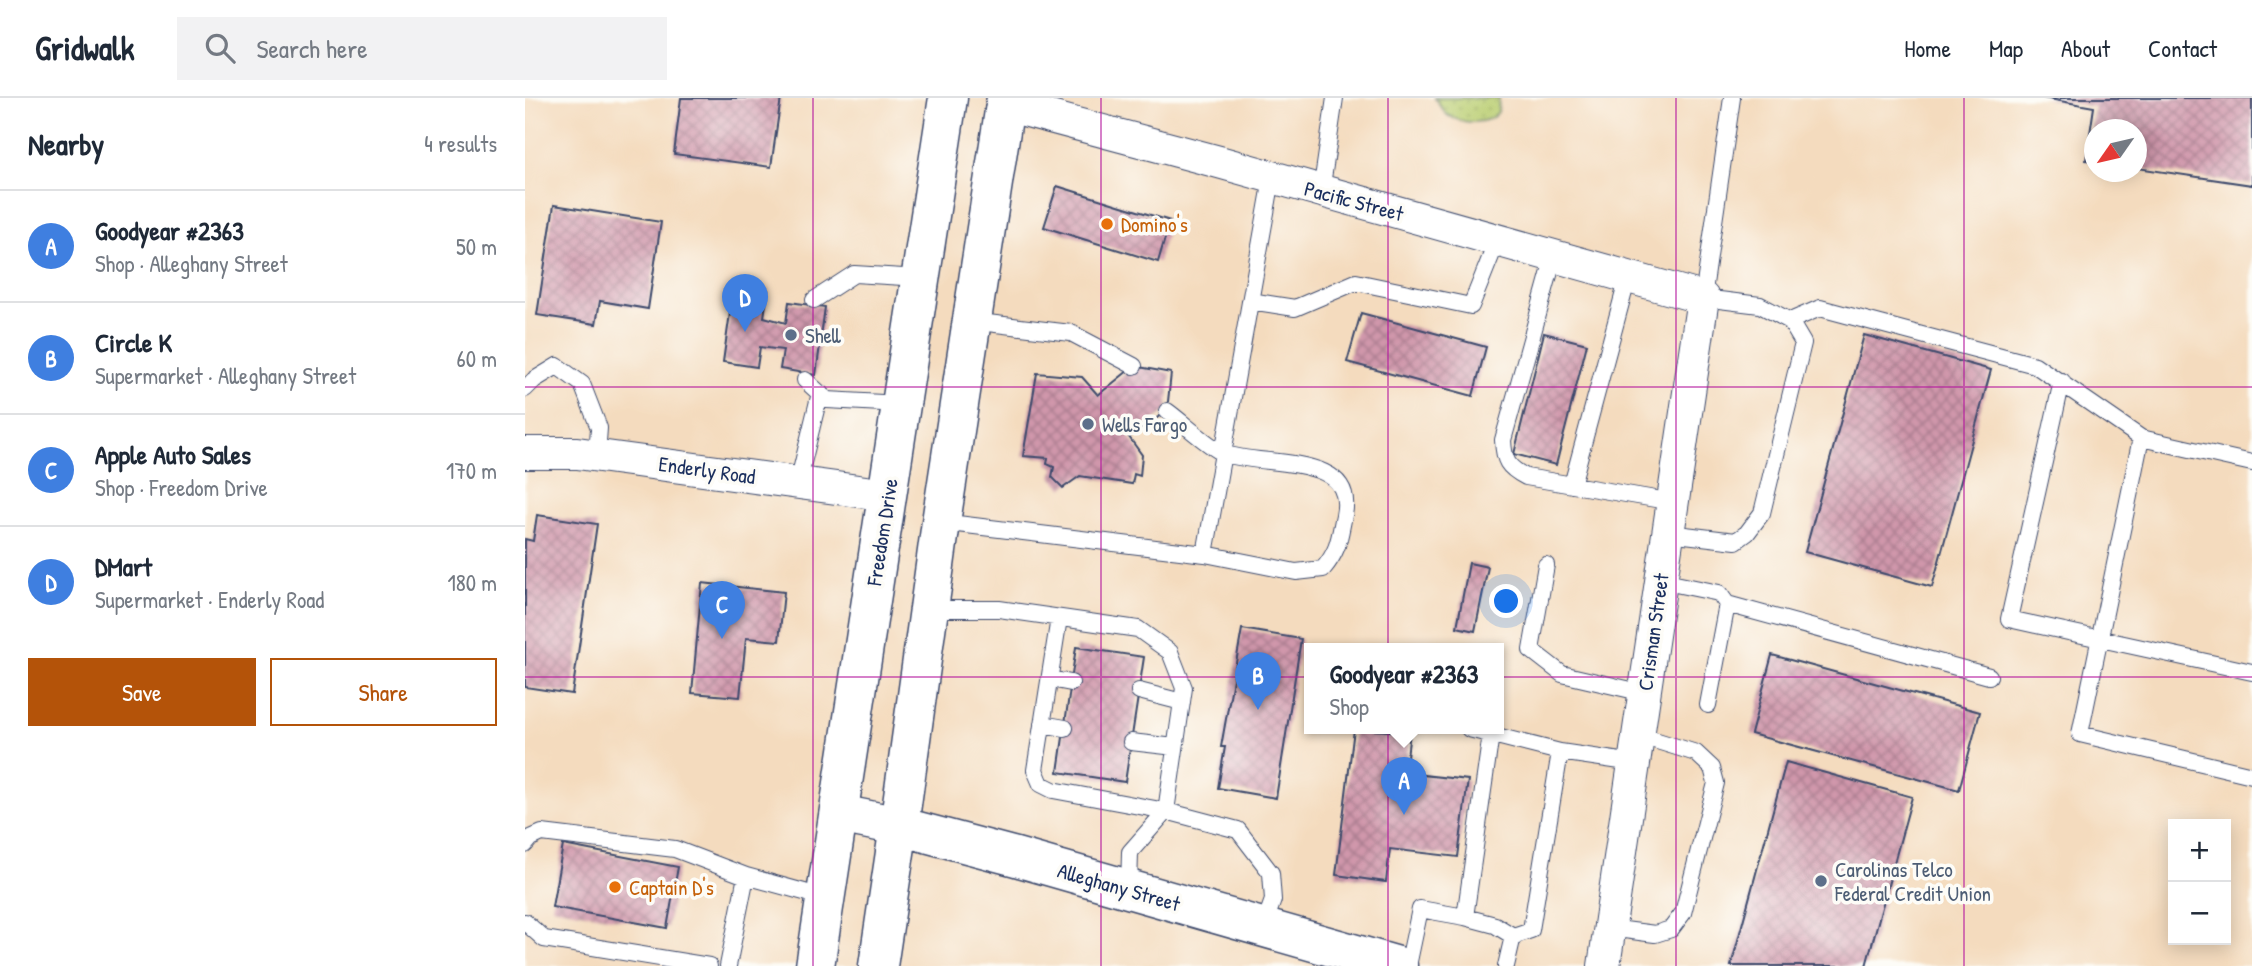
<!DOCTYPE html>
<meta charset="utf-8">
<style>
:root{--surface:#fff;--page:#f2f2f3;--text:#1f2937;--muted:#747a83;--line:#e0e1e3;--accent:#b45309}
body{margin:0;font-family:"Patrick Hand",sans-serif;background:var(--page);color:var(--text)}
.controls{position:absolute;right:21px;bottom:21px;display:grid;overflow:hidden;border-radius:0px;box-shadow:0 4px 18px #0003}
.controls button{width:63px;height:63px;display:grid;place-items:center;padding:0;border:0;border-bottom:2px solid var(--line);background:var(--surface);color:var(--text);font:35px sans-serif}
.compass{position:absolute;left:1559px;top:21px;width:63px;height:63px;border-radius:50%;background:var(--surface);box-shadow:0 4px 18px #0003;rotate:236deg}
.you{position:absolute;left:982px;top:504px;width:24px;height:24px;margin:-18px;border:5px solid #fff;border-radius:50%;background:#1a73e8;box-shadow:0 0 0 10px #1a73e833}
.badge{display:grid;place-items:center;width:46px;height:46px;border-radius:50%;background:var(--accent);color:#fff;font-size:23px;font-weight:700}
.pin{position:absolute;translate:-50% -58px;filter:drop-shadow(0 2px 4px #0008)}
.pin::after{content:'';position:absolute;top:37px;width:24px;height:21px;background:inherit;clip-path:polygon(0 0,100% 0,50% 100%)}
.popup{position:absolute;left:779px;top:545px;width:200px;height:91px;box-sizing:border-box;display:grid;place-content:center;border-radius:0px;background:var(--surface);filter:drop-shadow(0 2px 5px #0005);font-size:23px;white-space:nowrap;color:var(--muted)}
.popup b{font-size:26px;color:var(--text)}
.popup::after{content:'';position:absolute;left:50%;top:100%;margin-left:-14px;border:14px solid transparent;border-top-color:var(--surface)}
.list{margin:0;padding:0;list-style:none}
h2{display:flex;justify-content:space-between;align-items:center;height:91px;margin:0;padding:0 28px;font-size:30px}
h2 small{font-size:23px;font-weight:400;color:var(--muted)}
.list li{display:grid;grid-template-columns:46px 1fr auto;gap:21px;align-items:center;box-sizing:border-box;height:112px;padding:0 28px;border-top:2px solid var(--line)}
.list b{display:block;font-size:26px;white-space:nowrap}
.list p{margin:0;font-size:23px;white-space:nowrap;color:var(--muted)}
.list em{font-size:23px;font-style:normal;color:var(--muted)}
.actions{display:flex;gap:14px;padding:21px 28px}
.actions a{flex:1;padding:16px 0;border:2px solid var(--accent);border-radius:0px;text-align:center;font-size:24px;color:var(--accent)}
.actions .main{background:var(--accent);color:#fff}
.icon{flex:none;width:38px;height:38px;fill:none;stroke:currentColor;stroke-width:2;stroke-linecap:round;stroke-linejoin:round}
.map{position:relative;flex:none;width:1727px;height:868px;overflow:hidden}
header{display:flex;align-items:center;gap:42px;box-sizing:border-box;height:98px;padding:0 35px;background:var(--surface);border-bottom:2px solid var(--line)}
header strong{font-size:33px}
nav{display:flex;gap:38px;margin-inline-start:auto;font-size:24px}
.search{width:490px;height:63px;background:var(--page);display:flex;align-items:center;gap:18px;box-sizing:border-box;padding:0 24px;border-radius:0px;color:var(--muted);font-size:26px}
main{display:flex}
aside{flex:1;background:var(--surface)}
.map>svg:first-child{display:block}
.grass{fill:url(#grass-dots);stroke:#6a7e68;stroke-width:2}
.building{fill:url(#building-cross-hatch)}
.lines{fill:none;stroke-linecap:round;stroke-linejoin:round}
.service-casing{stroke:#3c496c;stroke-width:18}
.minor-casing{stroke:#3c496c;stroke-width:34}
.tertiary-casing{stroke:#3c496c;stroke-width:41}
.primary-casing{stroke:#3c496c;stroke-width:41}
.service{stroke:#fff;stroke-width:16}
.minor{stroke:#fff;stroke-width:32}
.tertiary{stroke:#fff;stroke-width:38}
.primary{stroke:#fff;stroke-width:38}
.grid{fill:none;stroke:#b5179e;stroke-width:2;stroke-opacity:0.55}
.food-dot{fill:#e8710a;stroke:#fdfcf7;stroke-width:2.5}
.service-dot{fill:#5c6f8a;stroke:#fdfcf7;stroke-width:2.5}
.labels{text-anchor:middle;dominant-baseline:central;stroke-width:7;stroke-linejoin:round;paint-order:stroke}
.street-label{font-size:21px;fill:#1b2f5e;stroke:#fdfcf7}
.food-label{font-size:21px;fill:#c56008;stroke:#fdfcf7;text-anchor:start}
.service-label{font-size:21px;fill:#4e5e75;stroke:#fdfcf7;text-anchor:start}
</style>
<header>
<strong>Gridwalk</strong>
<div class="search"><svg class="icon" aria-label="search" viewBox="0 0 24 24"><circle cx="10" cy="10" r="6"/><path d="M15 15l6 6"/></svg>Search here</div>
<nav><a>Home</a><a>Map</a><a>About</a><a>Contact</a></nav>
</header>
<main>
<aside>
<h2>Nearby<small>4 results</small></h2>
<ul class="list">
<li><span class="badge" style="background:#3f7fe0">A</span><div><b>Goodyear #2363</b><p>Shop · Alleghany Street</p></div><em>50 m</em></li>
<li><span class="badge" style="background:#3f7fe0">B</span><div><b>Circle K</b><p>Supermarket · Alleghany Street</p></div><em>60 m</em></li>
<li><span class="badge" style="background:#3f7fe0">C</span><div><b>Apple Auto Sales</b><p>Shop · Freedom Drive</p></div><em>170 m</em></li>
<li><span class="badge" style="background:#3f7fe0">D</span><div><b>DMart</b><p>Supermarket · Enderly Road</p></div><em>180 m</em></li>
</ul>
<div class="actions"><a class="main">Save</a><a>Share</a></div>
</aside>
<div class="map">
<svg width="1727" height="868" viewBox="0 0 1727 868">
<defs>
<pattern id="grass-dots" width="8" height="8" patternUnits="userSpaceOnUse" patternTransform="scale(1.75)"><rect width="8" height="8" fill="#bace71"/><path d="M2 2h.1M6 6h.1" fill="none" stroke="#9fb164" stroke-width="1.8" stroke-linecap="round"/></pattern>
<pattern id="building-cross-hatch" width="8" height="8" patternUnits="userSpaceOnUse" patternTransform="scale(1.75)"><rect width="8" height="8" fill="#d097ab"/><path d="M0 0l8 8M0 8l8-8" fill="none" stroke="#a87c8e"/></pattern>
</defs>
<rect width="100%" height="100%" fill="#fdfcf7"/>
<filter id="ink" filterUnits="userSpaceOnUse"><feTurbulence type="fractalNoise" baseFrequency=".0143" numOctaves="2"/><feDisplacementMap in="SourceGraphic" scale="14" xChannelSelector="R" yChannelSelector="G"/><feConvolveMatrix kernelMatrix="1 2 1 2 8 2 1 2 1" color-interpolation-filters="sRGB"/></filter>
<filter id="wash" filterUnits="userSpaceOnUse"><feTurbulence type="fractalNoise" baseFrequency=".00686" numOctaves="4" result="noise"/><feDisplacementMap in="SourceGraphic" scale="28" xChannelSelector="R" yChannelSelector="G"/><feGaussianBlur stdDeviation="1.57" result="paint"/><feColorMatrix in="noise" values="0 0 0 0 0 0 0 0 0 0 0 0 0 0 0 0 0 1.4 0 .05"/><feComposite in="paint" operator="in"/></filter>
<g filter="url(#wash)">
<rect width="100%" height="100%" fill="#f4dbbe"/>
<!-- grass -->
<path class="grass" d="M 910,0 L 974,0 L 973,14 C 964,27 938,26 924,18 C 918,15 914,6 910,0 Z"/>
<g id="blocks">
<!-- building -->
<path class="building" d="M 156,0 L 256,0 L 246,69 L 149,56 Z
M 1518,0 L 1727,0 L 1727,87 L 1612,70 L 1612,32 L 1570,32 L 1570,63 L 1561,62 L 1569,9 Z
M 532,88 L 645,123 L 633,164 L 519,129 Z
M 29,107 L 136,124 L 123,211 L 75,203 L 71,226 L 12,217 Z
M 209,187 L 243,192 L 239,219 L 261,225 L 264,204 L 300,209 L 291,277 L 255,271 L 258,252 L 235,249 L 232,269 L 198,264 Z
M 836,215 L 961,249 L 948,298 L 822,264 Z
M 1019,235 L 1062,246 L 1031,367 L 989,356 Z
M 1339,237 L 1466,272 L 1407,489 L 1280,454 Z
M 609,268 L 646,275 L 642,313 L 604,339 L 617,357 L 615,378 L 609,376 L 607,386 L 555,378 L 538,390 L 527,379 L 529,369 L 522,366 L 523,360 L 498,358 L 512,275 L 557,279 L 573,297 Z
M 12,417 L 72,426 L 47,596 L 0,589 L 0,441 L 8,443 Z
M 944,465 L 963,469 L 950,533 L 932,529 Z
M 177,485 L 259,494 L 254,543 L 221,540 L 215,599 L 167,595 Z
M 717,531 L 776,541 L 751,700 L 693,690 L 700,649 L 696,649 Z
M 551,549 L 619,559 L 600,684 L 533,674 Z
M 1247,557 L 1455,614 L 1434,692 L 1226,636 Z
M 829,631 L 885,634 L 880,675 L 943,682 L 933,759 L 865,751 L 861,784 L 811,777 Z
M 1261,664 L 1387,699 L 1341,868 L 1206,868 Z
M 38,747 L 153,769 L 142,830 L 27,809 Z"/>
</g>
</g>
<g filter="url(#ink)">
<use href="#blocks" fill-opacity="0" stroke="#3c496c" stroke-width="2"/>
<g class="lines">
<!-- service casing -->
<g class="service-casing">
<path id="service" d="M 796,94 L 810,0
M 1029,159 L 978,342 C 979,363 982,369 1001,379 L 1148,404
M 289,202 L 329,176 L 395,180
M 725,203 L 770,210 L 831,184 L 946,208 L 972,143
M 446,223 L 546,235 L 609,268
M 1265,223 L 1295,210 L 1510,267 L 1616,340 L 1727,365
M 280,282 L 302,302 L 376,306
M 1537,283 L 1484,521 L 1727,574
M 0,291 L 9,282 L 32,268 L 57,286 L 74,330 L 72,357
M 1616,340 L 1555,636 L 1727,677
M 273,385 L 295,295
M 1047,387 L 1103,179
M 416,424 L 680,456 L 771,474 L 798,471 C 814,452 814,441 819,417 C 832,353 735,370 698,355 C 685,350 655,322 642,313
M 1143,435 L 1211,443 L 1222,435 L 1237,415 L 1278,245 L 1265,223 L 1235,207 L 1178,200 L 1207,0
M 680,456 L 747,81
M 1021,467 L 1006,552 L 1037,576 L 1119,595
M 1136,483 L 1194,495 L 1202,506 L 1183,607
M 1202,506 L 1464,578
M 404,511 L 474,511 L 613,531 L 645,554 L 659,590 L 641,713 L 605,754 L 604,791
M 534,520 L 510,672 L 516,686 L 528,692 L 641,713 L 713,732 L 746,775 L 748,802 L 738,830
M 525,581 L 546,585
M 614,593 L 657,604
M 517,626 L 540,630
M 944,631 L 1035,654 L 1109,665
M 966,636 L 940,819 L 970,827 L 988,838 L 1006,832 L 1035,654
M 606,644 L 650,649
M 0,747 L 6,740 L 17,735 L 150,751 L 221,778 L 301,800
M 0,824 L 19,841 L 184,868
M 1084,830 L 1130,836 L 1146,831 L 1158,815 L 1191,685 L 1187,670 L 1171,655 L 1113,637
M 203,868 L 221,778
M 883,868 L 895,811 L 940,819
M 981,868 L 988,838"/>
</g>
<!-- minor casing -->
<g class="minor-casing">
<path id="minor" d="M 480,7 L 694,64 L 1178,200 L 1079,868
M 0,355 L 52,355 L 363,397"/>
</g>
<!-- tertiary casing -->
<g class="tertiary-casing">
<path id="tertiary" d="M 314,716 L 374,728 L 491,759 L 873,868"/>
</g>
<!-- primary casing -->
<g class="primary-casing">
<path id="primary" d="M 290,868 L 423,0
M 353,868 L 374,728 L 416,424 L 481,0"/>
</g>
<!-- service -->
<use href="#service" class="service"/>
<!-- minor -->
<use href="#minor" class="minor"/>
<!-- tertiary -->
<use href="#tertiary" class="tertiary"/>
<!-- primary -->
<use href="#primary" class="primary"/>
</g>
</g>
<!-- grid -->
<path class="grid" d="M 288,0 L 288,868M 576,0 L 576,868M 863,0 L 863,868M 1151,0 L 1151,868M 1439,0 L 1439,868M 0,289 L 1727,289M 0,579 L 1727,579"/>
<!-- markers -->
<g class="food-dot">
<circle cx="582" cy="126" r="7"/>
<circle cx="90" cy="789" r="7"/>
</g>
<g class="service-dot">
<circle cx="266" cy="237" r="7"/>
<circle cx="563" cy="326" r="7"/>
<circle cx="1296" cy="783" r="7"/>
</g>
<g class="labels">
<!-- street labels -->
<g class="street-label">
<text transform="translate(829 103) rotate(15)">Pacific Street</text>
<text transform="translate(182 372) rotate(8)">Enderly Road</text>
<text transform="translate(357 434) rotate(-81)">Freedom Drive</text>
<text transform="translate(1128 534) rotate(-82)">Crisman Street</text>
<text transform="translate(594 789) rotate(16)">Alleghany Street</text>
</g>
<!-- food labels -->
<g class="food-label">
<text x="596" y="126">Domino's</text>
<text x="104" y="789">Captain D's</text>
</g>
<!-- service labels -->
<g class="service-label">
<text x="280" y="237">Shell</text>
<text x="577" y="326">Wells Fargo</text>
<text x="1310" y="771">Carolinas Telco<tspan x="1310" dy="24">Federal Credit Union</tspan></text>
</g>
</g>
</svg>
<div class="controls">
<button>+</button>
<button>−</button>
</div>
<svg class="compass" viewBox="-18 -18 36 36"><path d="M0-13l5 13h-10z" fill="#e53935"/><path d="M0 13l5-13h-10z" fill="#747a83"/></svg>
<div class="you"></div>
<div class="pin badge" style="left:879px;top:717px;background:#3f7fe0">A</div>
<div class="popup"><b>Goodyear #2363</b>Shop</div>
<div class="pin badge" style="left:733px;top:612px;background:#3f7fe0">B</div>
<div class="pin badge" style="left:197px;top:541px;background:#3f7fe0">C</div>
<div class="pin badge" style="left:220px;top:234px;background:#3f7fe0">D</div>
</div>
</main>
